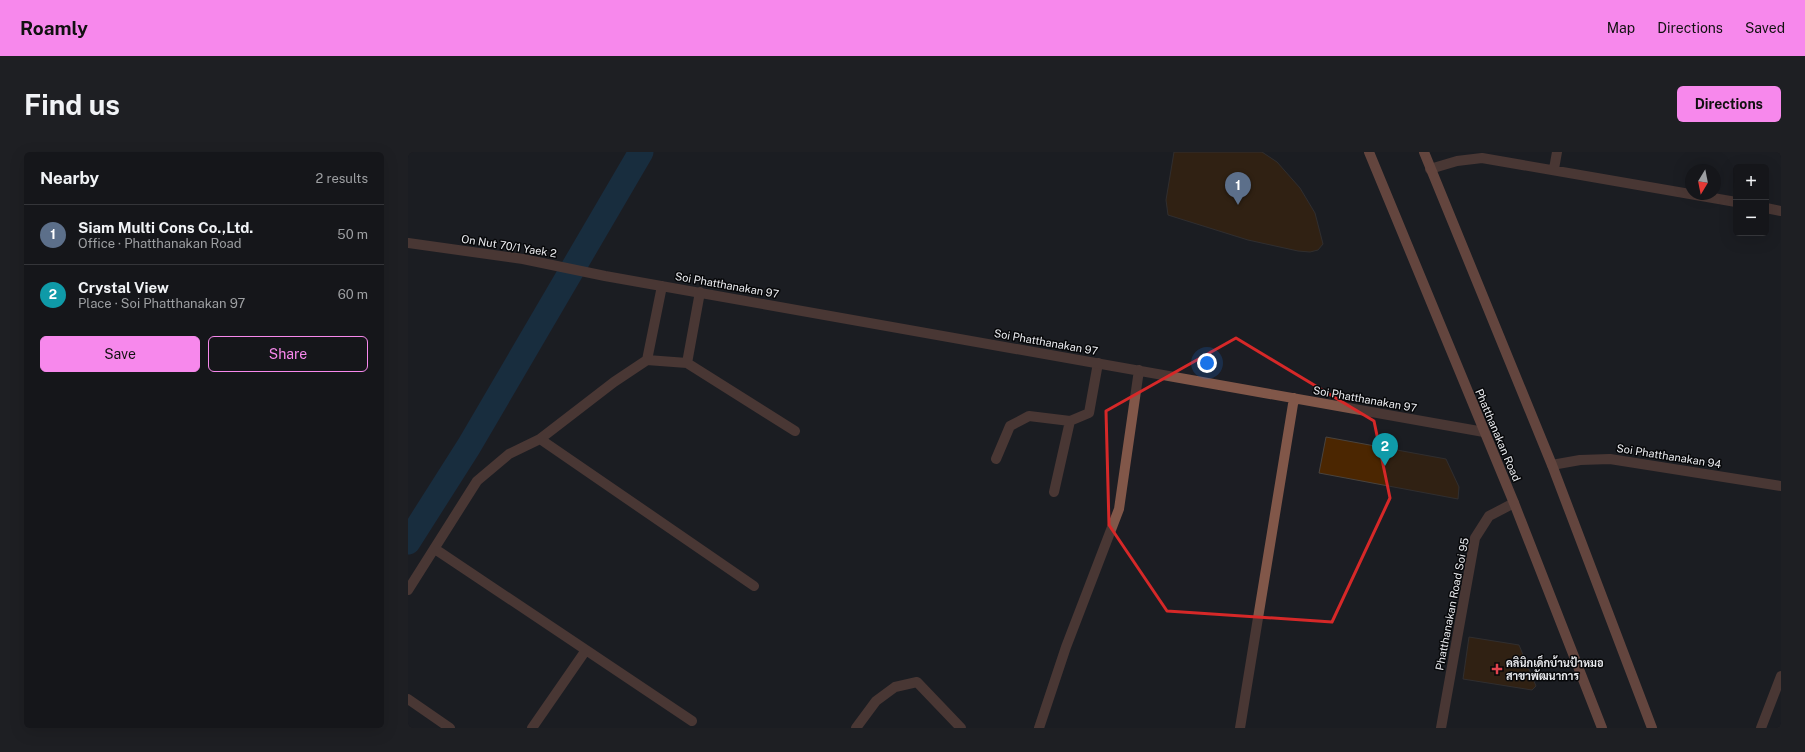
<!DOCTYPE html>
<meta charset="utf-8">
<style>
:root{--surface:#15161a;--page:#1e1f23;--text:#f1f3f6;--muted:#9d9fa2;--line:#343539;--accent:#f788ec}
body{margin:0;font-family:"Public Sans",Sarabun,sans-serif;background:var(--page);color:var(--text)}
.controls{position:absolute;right:12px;top:12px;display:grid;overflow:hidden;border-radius:6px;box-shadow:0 4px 16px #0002}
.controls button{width:36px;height:36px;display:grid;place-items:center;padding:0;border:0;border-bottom:1px solid var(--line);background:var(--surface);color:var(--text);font:20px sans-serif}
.compass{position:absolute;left:1277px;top:12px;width:36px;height:36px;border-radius:50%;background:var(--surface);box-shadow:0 4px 16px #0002;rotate:190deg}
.you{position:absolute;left:799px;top:211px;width:14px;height:14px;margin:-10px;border:3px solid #fff;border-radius:50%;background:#1a73e8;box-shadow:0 0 0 6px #1a73e833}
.badge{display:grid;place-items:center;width:26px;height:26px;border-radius:50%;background:var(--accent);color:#fff;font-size:13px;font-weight:700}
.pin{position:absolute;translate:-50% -33px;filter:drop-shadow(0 1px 2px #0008)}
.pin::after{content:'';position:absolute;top:21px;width:14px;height:12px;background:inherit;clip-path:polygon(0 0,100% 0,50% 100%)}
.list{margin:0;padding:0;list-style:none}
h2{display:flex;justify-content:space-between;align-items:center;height:52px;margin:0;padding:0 16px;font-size:17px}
h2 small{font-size:13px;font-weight:400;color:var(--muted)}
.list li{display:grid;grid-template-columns:26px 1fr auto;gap:12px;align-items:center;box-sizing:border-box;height:60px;padding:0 16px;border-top:1px solid var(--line)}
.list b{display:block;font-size:15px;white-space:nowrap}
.list p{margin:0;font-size:13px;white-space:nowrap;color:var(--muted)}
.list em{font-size:13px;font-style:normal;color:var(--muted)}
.actions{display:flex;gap:8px;padding:12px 16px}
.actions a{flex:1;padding:9px 0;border:1px solid var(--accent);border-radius:6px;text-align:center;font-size:14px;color:var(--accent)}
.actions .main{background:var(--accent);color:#111}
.map{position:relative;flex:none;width:1373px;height:576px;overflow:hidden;border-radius:6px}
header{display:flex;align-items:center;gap:24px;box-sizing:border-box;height:56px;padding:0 20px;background:var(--accent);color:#111}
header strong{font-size:19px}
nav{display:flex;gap:22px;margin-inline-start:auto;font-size:14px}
.intro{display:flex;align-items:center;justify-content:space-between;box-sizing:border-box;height:96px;padding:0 24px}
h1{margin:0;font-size:28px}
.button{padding:10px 18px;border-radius:6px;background:var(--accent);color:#111;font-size:14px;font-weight:700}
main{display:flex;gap:24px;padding:0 24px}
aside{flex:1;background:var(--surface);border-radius:6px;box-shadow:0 4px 16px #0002}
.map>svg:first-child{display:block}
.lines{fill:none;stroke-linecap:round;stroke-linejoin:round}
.canal{stroke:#154061;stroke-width:25}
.building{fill:#4b2601;stroke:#49433e}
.service{stroke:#815749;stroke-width:10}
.minor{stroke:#815749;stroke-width:10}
.secondary{stroke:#ba7761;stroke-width:10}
.marked{fill:none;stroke:#d62828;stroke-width:3;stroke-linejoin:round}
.health-dot{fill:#e0444e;stroke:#07080a;stroke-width:1.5}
.labels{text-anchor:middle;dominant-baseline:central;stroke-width:3;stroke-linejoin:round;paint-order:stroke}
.street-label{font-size:11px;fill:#eaebef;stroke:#07080a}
.poi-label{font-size:11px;font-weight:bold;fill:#eaebef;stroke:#07080a;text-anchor:start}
</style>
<header>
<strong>Roamly</strong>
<nav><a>Map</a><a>Directions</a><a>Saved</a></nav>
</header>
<div class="intro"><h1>Find us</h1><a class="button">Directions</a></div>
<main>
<aside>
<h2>Nearby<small>2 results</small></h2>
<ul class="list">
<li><span class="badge" style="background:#5c6f8a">1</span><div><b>Siam Multi Cons Co.,Ltd.</b><p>Office · Phatthanakan Road</p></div><em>50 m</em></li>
<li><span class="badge" style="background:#0f9aa8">2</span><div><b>Crystal View</b><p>Place · Soi Phatthanakan 97</p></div><em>60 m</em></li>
</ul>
<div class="actions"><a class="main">Save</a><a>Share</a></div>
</aside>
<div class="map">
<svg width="1373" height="576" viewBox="0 0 1373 576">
<rect width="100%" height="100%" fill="#1c1d23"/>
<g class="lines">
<!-- canal -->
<path class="canal" d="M 0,390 L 61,294 L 233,0"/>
</g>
<!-- building -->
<path class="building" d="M 766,0 L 854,0 L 869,10 L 892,36 L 907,61 L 915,92 L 910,98 L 902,100 L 890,99 L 840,88 L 760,63 L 758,48 Z
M 918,285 L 1038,307 L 1051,335 L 1050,347 L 911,321 Z
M 1061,485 L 1111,493 L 1128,534 L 1124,538 L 1055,527 Z"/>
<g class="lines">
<!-- service -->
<path class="service" d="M 588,307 L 602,274 L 621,264 L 662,269 L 681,261 L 690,211
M 646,340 L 662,269"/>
<!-- minor -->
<path class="minor" d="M 1022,17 L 1049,9 L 1074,6 L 1328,50
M 1146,17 L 1149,0
M 1358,56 L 1373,59
M 0,91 L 115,107 L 197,124 L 1076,280
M 239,208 L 254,134
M 279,211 L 292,140
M 132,287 L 346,434
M 1144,313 L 1172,308 L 1202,307 L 1373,334
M 27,397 L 284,569
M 0,438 L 69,329 L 101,302 L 132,287 L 206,230 L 239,208 L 279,211 L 387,279
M 0,547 L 42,576
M 124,576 L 178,498
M 448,576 L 468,549 L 487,535 L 509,530 L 553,576
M 631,576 L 658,495 L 711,357 L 731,218
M 832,576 L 886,246
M 1033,576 L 1067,386 L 1081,364 L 1106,351
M 1353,576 L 1373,524"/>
<!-- secondary -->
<path class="secondary" d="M 961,0 L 1106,351 L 1194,576
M 1016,0 L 1144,313 L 1244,576"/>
</g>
<!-- marked area -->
<path d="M0 0H1373V576H0ZM 828,186 L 966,269 L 982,346 L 924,470 L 759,459 L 701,373 L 698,259 Z" fill="#1c1d23" fill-opacity=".55" fill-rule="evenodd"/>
<path class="marked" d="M 828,186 L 966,269 L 982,346 L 924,470 L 759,459 L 701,373 L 698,259 Z"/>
<!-- markers -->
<path class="health-dot" d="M1087 511h4v4h4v4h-4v4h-4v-4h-4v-4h4z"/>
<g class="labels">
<!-- street labels -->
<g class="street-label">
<text transform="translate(101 94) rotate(9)">On Nut 70/1 Yaek 2</text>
<text transform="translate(319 133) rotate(10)">Soi Phatthanakan 97</text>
<text transform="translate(638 190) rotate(10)">Soi Phatthanakan 97</text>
<text transform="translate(957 247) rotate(10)">Soi Phatthanakan 97</text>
<text transform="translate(1090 283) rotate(67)">Phatthanakan Road</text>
<text transform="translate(1261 304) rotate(9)">Soi Phatthanakan 94</text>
<text transform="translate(1044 452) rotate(-79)">Phatthanakan Road Soi 95</text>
</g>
<!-- poi labels -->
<g class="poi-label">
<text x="1098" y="511">คลินิกเด็กบ้านป้าหมอ<tspan x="1098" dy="13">สาขาพัฒนาการ</tspan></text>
</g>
</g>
</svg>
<div class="controls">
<button>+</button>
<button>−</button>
</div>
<svg class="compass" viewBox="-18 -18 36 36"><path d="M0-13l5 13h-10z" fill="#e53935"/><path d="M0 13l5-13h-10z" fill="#9d9fa2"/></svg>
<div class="you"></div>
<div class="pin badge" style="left:830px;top:53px;background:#5c6f8a">1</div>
<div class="pin badge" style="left:977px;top:314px;background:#0f9aa8">2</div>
</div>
</main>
